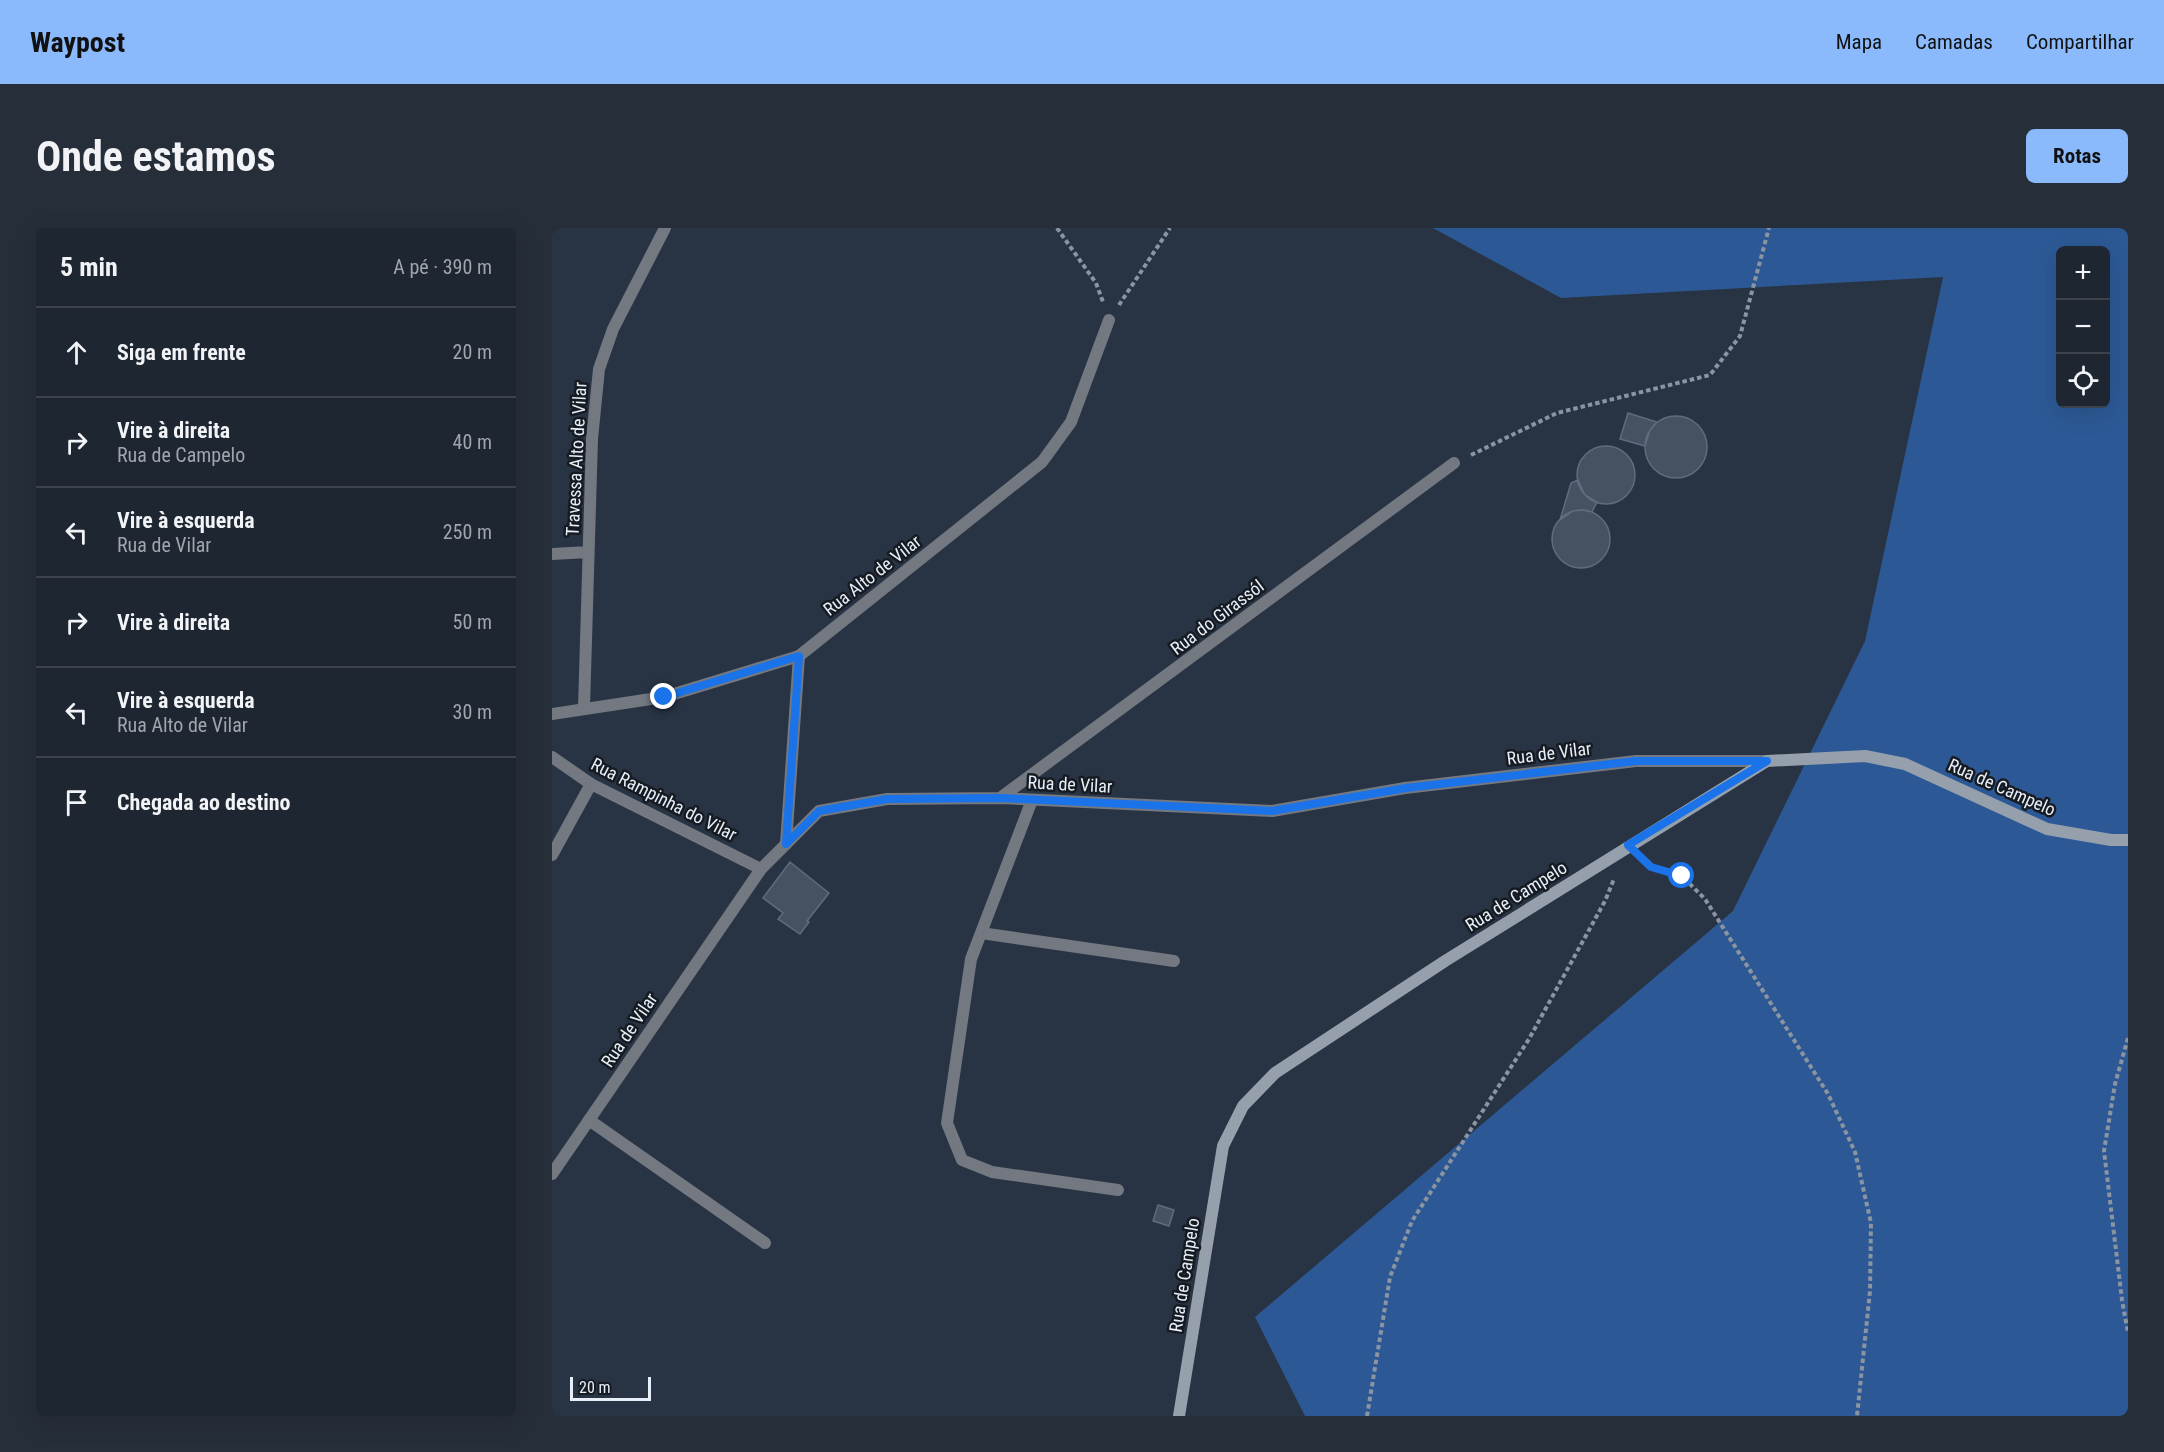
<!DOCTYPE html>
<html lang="pt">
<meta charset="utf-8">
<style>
:root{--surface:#1e2632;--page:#262e3a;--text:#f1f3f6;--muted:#a1a5ac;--line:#3c434d;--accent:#8abafc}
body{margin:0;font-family:"Roboto Condensed",sans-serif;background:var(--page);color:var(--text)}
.controls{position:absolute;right:18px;top:18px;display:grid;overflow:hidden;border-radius:9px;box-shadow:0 6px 24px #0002}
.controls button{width:54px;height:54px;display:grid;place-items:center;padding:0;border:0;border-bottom:2px solid var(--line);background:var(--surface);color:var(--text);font:30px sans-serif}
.scale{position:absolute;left:18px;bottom:15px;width:81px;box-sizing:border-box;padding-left:6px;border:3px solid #e7eef8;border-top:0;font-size:16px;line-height:21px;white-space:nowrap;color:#e7eef8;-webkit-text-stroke:4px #161b22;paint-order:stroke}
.stop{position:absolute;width:18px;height:18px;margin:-14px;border:4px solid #1a73e8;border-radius:50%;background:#fff}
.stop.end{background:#1a73e8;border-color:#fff;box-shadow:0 2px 6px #0008}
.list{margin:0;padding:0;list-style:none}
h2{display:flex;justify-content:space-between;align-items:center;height:78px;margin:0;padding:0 24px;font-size:26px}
h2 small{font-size:20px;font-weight:400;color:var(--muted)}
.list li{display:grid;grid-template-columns:39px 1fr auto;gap:18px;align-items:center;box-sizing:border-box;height:90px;padding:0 24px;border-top:2px solid var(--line)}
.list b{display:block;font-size:22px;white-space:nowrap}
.list p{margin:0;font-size:20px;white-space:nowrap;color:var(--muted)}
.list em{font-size:20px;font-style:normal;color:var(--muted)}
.icon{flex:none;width:33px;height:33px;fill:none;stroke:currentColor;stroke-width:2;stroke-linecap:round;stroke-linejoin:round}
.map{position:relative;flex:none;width:1576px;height:1188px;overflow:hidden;border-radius:9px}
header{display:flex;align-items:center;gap:36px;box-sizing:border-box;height:84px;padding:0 30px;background:var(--accent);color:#111}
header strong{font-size:28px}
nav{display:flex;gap:33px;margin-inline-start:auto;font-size:21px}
.intro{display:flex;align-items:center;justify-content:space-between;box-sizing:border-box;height:144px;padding:0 36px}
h1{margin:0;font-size:42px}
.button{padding:15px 27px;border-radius:9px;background:var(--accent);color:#111;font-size:21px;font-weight:700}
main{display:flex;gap:36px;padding:0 36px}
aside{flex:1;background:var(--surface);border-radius:9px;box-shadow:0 6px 24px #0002}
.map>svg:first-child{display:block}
.forest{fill:#2c5995;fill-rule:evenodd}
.building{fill:#465262;stroke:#606c7e;stroke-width:1.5}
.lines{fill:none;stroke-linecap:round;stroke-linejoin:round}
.path{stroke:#8b94a1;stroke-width:4;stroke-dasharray:4.5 3;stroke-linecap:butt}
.service{stroke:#737881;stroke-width:12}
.minor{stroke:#737881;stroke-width:12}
.secondary{stroke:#96a0ac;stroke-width:12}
.route{stroke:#1a73e8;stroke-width:8}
.labels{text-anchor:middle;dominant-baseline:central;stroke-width:5;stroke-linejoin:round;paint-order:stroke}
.street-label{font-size:18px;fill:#e7eef8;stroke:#161b22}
</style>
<header>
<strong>Waypost</strong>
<nav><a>Mapa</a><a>Camadas</a><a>Compartilhar</a></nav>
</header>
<div class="intro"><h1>Onde estamos</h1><a class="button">Rotas</a></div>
<main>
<aside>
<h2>5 min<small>A pé · 390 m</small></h2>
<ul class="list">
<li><svg class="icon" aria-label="ahead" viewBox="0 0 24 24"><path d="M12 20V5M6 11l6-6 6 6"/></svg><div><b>Siga em frente</b></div><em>20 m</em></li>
<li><svg class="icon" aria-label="right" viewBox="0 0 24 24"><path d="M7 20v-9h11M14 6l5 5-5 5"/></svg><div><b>Vire à direita</b><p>Rua de Campelo</p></div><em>40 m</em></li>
<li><svg class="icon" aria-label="left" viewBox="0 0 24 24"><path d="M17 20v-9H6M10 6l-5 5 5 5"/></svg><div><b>Vire à esquerda</b><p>Rua de Vilar</p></div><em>250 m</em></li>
<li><svg class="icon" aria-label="right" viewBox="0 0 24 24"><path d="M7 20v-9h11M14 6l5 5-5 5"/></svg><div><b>Vire à direita</b></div><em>50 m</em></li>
<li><svg class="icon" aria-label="left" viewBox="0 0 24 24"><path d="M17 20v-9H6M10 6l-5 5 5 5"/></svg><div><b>Vire à esquerda</b><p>Rua Alto de Vilar</p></div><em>30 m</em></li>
<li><svg class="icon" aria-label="arrive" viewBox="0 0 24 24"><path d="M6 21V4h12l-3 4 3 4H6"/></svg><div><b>Chegada ao destino</b></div></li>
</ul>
</aside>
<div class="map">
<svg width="1576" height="1188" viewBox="0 0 1576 1188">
<rect width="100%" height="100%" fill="#283343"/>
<!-- forest -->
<path class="forest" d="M 881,0 L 1576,0 L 1576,1188 L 753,1188 L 703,1089 L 1181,683 L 1313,413 L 1391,49 L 1009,70 ZM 1508,22 L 1554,22 L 1554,176 L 1508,176 Z"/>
<!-- building -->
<path class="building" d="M 1076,185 L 1105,194 L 1098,202 L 1093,218 L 1068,211 Z
M1093 219a31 31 0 1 1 62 0a31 31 0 1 1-62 0Z
M1025 247a29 29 0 1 1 58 0a29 29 0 1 1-58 0Z
M 1026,252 L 1033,267 L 1045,274 L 1040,284 L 1030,282 L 1021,283 L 1008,292 L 1019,255 Z
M1000 311a29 29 0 1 1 58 0a29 29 0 1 1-58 0Z
M 238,634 L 277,665 L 255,693 L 257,694 L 248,706 L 226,691 L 231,685 L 211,670 Z
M 606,977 L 622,982 L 617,998 L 601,993 Z"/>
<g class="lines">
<!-- path -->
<path class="path" d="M 505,0 L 544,55 L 551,74
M 567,77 L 618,0
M 919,227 L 1005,185 L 1158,147 L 1188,108 L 1217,0
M 1092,632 L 1099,638 L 1130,648 L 1153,671 L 1276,866 L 1303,924 L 1319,995 L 1318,1063 L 1305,1188
M 1576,810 L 1563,856 L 1552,923 L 1570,1072 L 1576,1105
M 815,1188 L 838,1049 L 860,993 L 977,811 L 1053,673 L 1062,651"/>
<!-- service -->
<path class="service" d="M 0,326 L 36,324
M 32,480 L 40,211 L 47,141 L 61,101 L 113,0
M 480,572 L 419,731 L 395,895 L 410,932 L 440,944 L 566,962
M 234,616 L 247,428
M 0,627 L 39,556
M 429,705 L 622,733
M 37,892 L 213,1015"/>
<!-- minor -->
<path class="minor" d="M 0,486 L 112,469 L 247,428 L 490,234 L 519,194 L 557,92
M 0,529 L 39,556 L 209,641
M 448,570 L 902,235
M 0,946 L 209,641 L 267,583 L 335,571 L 448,570 L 720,583 L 853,560 L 1084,533 L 1215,533"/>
<!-- secondary -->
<path class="secondary" d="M 627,1188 L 671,918 L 691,878 L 723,845 L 893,733 L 1215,533 L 1313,528 L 1353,536 L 1495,601 L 1559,612 L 1576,612"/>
</g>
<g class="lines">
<!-- route -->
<path class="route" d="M 112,469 L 247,428 L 234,616 L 267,583 L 335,571 L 448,570 L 720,583 L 854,560 L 1084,533 L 1215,533 L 1076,617 L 1099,639 L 1130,648"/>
</g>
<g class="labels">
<!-- street labels -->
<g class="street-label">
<text transform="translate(24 231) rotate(-87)">Travessa Alto de Vilar</text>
<text transform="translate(320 347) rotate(-38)">Rua Alto de Vilar</text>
<text transform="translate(665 389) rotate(-37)">Rua do Girassól</text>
<text transform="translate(997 525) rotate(-7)">Rua de Vilar</text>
<text transform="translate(518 556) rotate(3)">Rua de Vilar</text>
<text transform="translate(1450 559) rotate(24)">Rua de Campelo</text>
<text transform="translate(112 571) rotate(27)">Rua Rampinha do Vilar</text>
<text transform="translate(964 668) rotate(-32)">Rua de Campelo</text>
<text transform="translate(77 802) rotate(-56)">Rua de Vilar</text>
<text transform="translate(632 1047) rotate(-81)">Rua de Campelo</text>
</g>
</g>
</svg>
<div class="controls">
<button>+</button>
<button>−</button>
<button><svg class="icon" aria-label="locate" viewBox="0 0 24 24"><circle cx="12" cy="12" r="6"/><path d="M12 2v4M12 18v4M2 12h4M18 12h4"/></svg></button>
</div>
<div class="scale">20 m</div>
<div class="stop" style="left:1130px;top:648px"></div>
<div class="stop end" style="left:112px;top:469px"></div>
</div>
</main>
